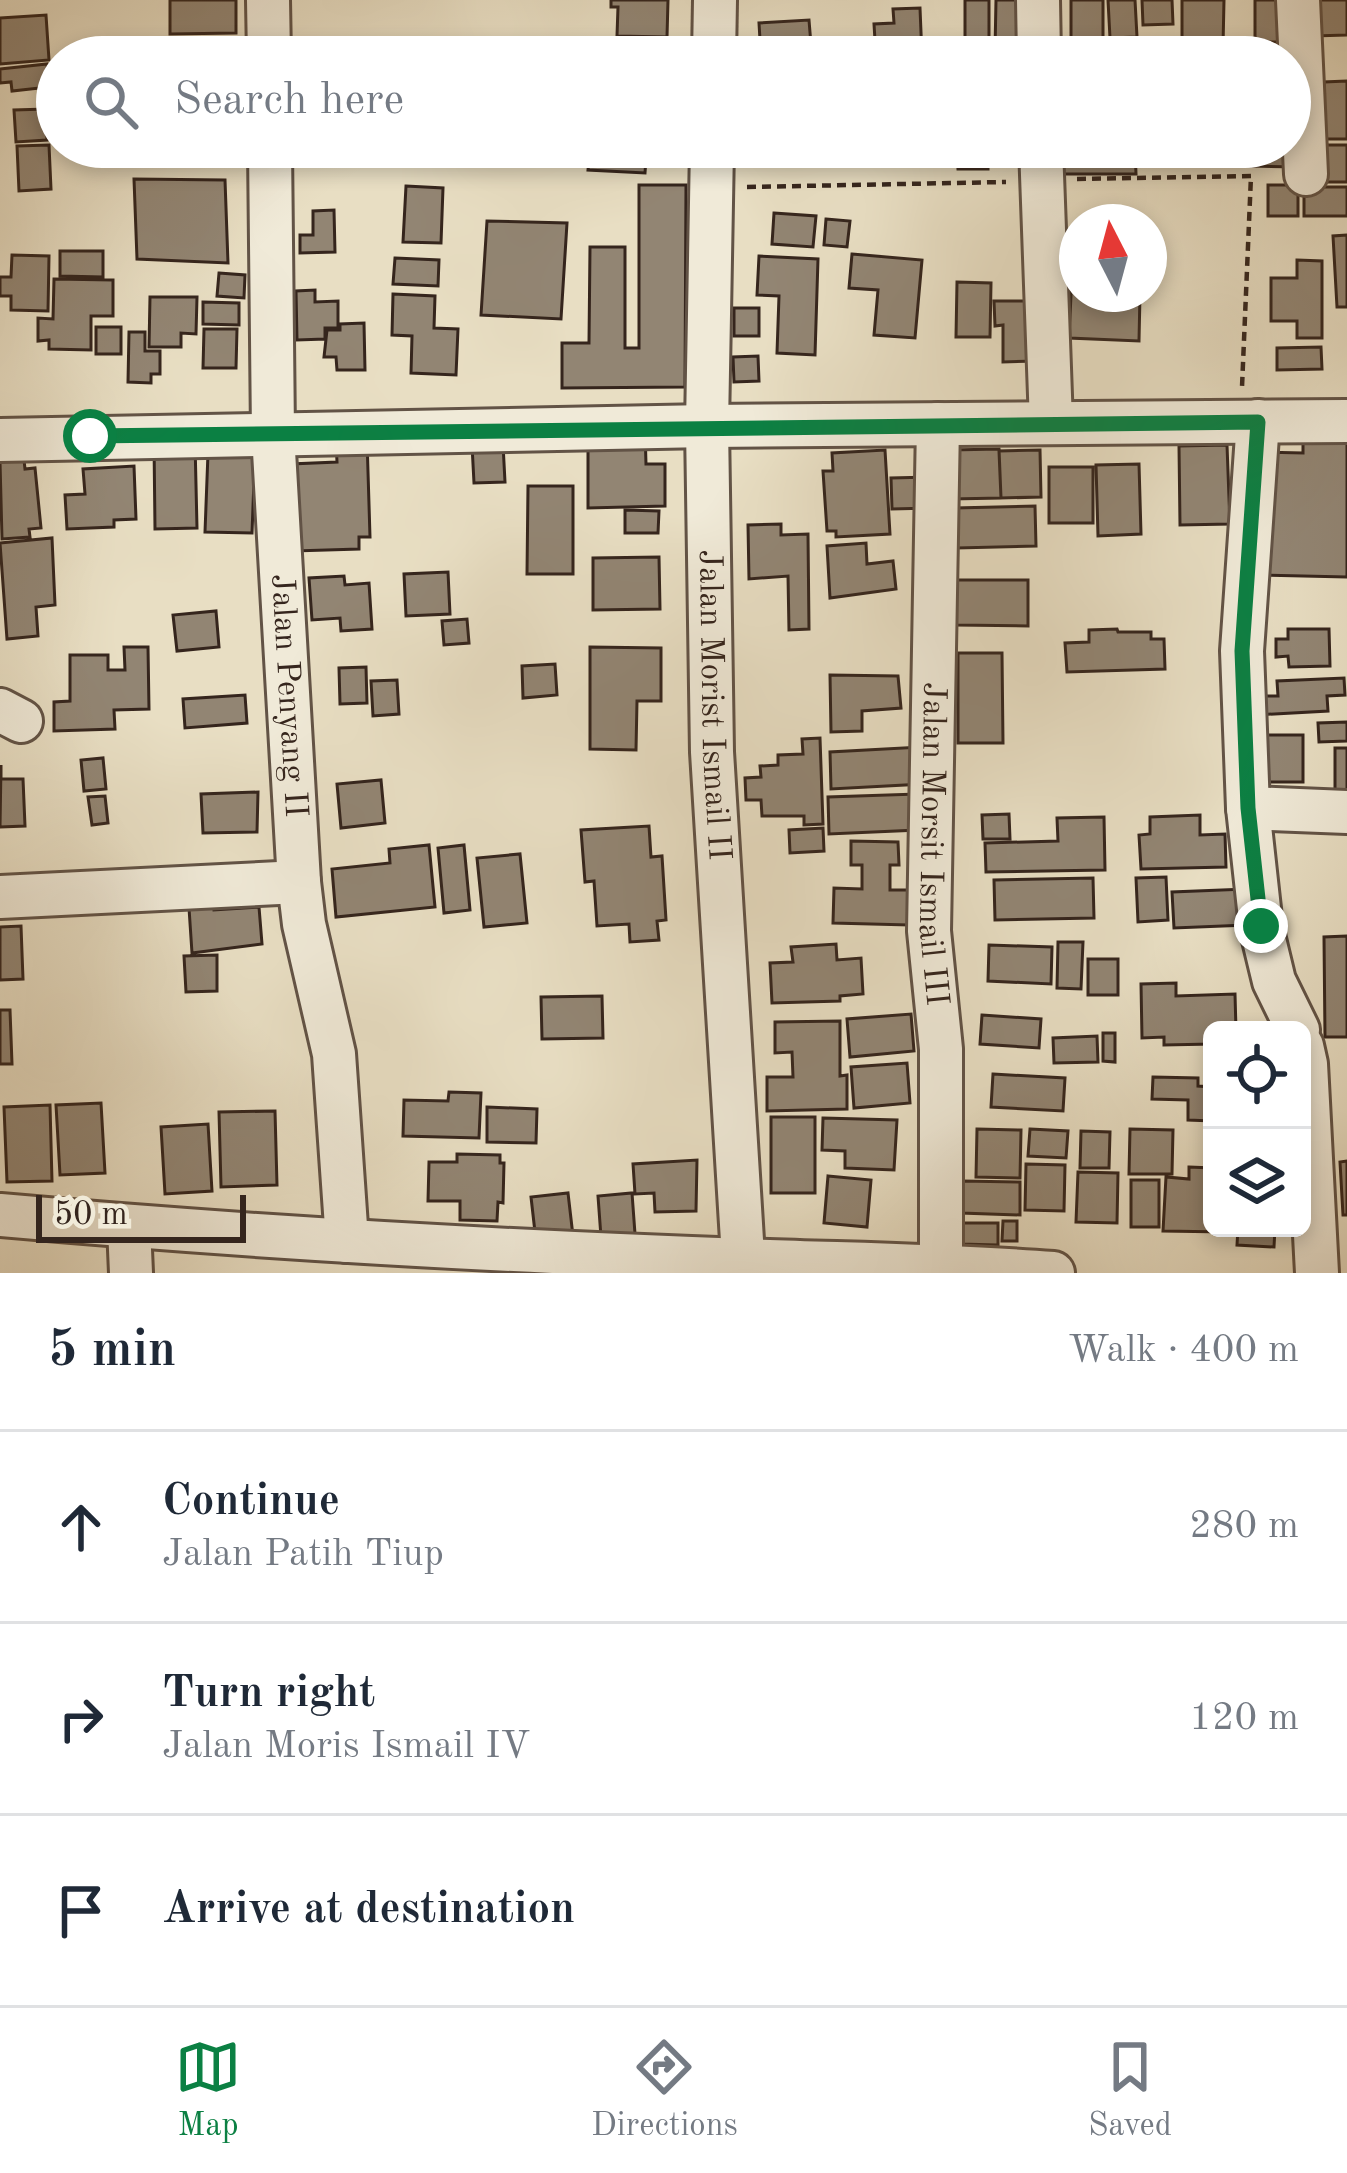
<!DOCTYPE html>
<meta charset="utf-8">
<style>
:root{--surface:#fff;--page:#f2f2f3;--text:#1f2937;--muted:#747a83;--line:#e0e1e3;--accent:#0b8043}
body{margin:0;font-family:"Old Standard TT",serif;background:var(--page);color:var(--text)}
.controls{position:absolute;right:36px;bottom:36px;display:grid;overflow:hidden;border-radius:18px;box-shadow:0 6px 18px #0003}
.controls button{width:108px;height:108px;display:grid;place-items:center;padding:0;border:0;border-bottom:3px solid var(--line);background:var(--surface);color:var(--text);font:60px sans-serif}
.compass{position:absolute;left:1059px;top:204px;width:108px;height:108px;border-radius:50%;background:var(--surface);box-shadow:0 6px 18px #0003;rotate:354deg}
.scale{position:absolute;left:36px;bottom:30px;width:210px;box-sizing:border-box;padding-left:12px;border:6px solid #35251d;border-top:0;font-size:33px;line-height:42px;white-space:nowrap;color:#35251d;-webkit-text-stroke:9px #f0ead8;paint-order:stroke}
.stop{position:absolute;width:36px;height:36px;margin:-27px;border:9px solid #0b8043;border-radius:50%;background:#fff}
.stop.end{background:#0b8043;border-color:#fff;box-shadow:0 3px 12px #0008}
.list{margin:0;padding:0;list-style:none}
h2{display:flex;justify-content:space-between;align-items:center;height:156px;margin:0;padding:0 48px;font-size:51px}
h2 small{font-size:39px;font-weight:400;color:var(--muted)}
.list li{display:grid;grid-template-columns:78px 1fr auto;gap:36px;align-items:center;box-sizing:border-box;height:192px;padding:0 48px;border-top:3px solid var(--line)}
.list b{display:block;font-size:45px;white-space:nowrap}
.list p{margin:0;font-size:39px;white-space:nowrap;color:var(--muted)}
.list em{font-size:39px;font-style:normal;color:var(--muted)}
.icon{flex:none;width:66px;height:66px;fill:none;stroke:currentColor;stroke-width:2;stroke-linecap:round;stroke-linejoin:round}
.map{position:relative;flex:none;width:1347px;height:1273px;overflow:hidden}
.search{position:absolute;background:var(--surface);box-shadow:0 6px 18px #0003;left:36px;right:36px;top:36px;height:132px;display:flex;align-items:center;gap:30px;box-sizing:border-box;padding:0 42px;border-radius:66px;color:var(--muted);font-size:45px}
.sheet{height:732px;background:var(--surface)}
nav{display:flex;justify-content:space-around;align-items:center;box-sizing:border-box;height:168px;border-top:3px solid var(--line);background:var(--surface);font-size:33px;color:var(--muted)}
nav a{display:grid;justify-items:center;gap:6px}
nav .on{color:var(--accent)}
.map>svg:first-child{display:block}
.building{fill:#928573;stroke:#35251d;stroke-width:3}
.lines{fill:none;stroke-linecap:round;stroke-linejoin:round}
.minor-casing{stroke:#625346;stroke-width:48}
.path{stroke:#35251d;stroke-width:4.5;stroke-dasharray:9 6;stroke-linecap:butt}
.minor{stroke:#f0ead8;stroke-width:42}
.route{stroke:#0b8043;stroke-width:15}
.labels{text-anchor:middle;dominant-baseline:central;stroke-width:10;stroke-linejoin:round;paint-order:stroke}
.street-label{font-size:33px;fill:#35251d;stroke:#f0ead8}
</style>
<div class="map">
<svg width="1347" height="1273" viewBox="0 0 1347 1273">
<rect width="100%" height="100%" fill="#e8dec3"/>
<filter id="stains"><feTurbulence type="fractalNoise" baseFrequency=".00167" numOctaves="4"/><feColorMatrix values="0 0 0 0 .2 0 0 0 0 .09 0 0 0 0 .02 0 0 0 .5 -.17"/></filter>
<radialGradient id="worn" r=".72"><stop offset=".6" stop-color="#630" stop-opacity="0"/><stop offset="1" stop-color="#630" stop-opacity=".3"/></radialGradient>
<!-- building -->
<path class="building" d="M 170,0 L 236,0 L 236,33 L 170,34 Z
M 611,0 L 668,0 L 667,37 L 617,36 L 618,7 L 611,7 Z
M 965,0 L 989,0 L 989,40 L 965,41 Z
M 996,0 L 1027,0 L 1026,51 L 995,50 Z
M 1071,0 L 1103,0 L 1103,43 L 1071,43 Z
M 1108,0 L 1135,0 L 1137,37 L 1110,38 Z
M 1142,0 L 1172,0 L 1173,24 L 1143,25 Z
M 1182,0 L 1224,0 L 1223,47 L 1182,46 Z
M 1255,0 L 1286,0 L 1287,42 L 1255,42 Z
M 1314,0 L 1347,0 L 1347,35 L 1314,36 Z
M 920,8 L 922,57 L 876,57 L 874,24 L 894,23 L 893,9 Z
M 46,15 L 49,60 L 0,64 L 0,18 Z
M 809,20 L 812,57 L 761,57 L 759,23 Z
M 596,46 L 683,51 L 682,57 L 595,57 Z
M 47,64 L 49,87 L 12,91 L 11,82 L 0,83 L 0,69 Z
M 1347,81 L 1347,139 L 1325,139 L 1324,82 Z
M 46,109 L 47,140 L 16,142 L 14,110 Z
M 49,145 L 51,189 L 19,191 L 17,146 Z
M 1315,145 L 1347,145 L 1347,182 L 1315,182 Z
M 292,147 L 374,147 L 365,148 L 364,157 L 292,156 Z
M 590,147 L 656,147 L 655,160 L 646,159 L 645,173 L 588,170 Z
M 1060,147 L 1135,147 L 1136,174 L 1060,174 Z
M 1252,147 L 1290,147 L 1297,167 L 1251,166 Z
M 957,149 L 988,149 L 988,169 L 958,169 Z
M 134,179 L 225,180 L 228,263 L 137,259 Z
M 639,185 L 686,185 L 685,387 L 562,388 L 562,343 L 589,343 L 590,247 L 625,247 L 625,348 L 639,348 Z
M 1268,185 L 1298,185 L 1298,216 L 1268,216 Z
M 406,186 L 443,188 L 441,243 L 403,242 Z
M 1304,187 L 1347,187 L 1347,216 L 1304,216 Z
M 334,210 L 335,252 L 300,253 L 300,235 L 313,235 L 313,211 Z
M 774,213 L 816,216 L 813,247 L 772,244 Z
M 826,219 L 850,221 L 847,247 L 824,245 Z
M 487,221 L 567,223 L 561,319 L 481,315 Z
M 1074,230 L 1077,294 L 1140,294 L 1139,341 L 1069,338 Z
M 1347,235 L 1347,307 L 1337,307 L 1333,236 Z
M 60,251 L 103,251 L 103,277 L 60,276 Z
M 852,254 L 922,260 L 915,338 L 874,335 L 878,290 L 849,288 Z
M 12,255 L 49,256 L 48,311 L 11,310 L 11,296 L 0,296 L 0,277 L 11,277 Z
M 759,256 L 818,259 L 815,355 L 777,353 L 779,296 L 757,295 Z
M 395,258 L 439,260 L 438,286 L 393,284 Z
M 1297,260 L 1322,261 L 1322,338 L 1297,338 L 1297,321 L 1271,321 L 1271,278 L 1297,278 Z
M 219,273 L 245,275 L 244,298 L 217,296 Z
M 54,279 L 113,280 L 113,316 L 91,316 L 91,350 L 49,349 L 49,340 L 38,341 L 38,318 L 53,319 Z
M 957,282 L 991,283 L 990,337 L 956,337 Z
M 315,290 L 315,302 L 338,301 L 338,328 L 325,328 L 325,339 L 297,340 L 296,291 Z
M 393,294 L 435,296 L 434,328 L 458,329 L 456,375 L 411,373 L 412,336 L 392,335 Z
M 150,297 L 197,297 L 196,334 L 181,333 L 181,347 L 149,347 Z
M 994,301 L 1035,301 L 1036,361 L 1003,362 L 1003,325 L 995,326 Z
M 203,302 L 239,303 L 239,325 L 203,324 Z
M 734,308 L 759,308 L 759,336 L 734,336 Z
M 364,323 L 365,370 L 337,370 L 336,357 L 324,357 L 327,330 L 340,330 L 340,324 Z
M 96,327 L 121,327 L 121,354 L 96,354 Z
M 204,329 L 237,329 L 236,368 L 203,368 Z
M 129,332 L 145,332 L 145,351 L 160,351 L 160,374 L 151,374 L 151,383 L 128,382 Z
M 1321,347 L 1322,369 L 1277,370 L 1277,348 Z
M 758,356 L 759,381 L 734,382 L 733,357 Z
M 588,429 L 645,429 L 646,464 L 665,464 L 665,506 L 588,508 Z
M 1303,431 L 1347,433 L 1347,577 L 1260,575 L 1264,452 L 1303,453 Z
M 367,439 L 370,537 L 359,537 L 359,549 L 294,551 L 291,464 L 337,462 L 336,441 Z
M 195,442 L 197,528 L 155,529 L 154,443 Z
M 503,444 L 505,482 L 474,483 L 472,445 Z
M 1227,445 L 1230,524 L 1180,525 L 1179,446 Z
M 999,449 L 1001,498 L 951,499 L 950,450 Z
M 885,450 L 890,534 L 836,537 L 836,531 L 827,531 L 823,471 L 833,471 L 832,453 Z
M 1040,450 L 1041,497 L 1001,498 L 999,451 Z
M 208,453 L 255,454 L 252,533 L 205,532 Z
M 24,460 L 25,469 L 35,468 L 41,528 L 29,529 L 30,537 L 2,539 L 0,462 Z
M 1139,464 L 1141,534 L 1098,536 L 1096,465 Z
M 134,466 L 136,519 L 114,520 L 114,527 L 67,529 L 65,495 L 85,494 L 83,469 Z
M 1049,467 L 1093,467 L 1093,523 L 1049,523 Z
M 930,477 L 931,508 L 892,509 L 891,478 Z
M 528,486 L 573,486 L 573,574 L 527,574 Z
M 1035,506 L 1036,546 L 957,548 L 955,508 Z
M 625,510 L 659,511 L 658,533 L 625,533 Z
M 781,524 L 781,535 L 808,534 L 809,629 L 789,630 L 788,576 L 749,579 L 748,525 Z
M 52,538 L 55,605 L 36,607 L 38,636 L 7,639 L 0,543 Z
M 866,543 L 867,564 L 893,561 L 896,589 L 830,598 L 827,546 Z
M 659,557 L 660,609 L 593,610 L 593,558 Z
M 448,572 L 450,614 L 406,616 L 404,574 Z
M 344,576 L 345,585 L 369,583 L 372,629 L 341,631 L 340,618 L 312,620 L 309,578 Z
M 956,580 L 1028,580 L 1028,626 L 956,625 Z
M 216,611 L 219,647 L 177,651 L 173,615 Z
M 467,619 L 469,643 L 444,645 L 442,621 Z
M 1117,629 L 1118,632 L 1151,632 L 1151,639 L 1164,639 L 1165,669 L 1067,672 L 1065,643 L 1089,642 L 1089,630 Z
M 1288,629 L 1329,629 L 1330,666 L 1289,667 L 1288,656 L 1276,657 L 1276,639 L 1288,639 Z
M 124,647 L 148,647 L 149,709 L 114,710 L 115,729 L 54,731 L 54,702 L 70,701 L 70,655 L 108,655 L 108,670 L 125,670 Z
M 590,647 L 661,648 L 661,701 L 637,701 L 636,750 L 590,749 Z
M 958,653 L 1002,653 L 1003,743 L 958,743 Z
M 555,664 L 557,695 L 523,698 L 522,666 Z
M 366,667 L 367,703 L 340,704 L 339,668 Z
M 830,675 L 898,676 L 901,708 L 862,711 L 862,731 L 831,732 Z
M 1344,678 L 1345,695 L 1327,696 L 1328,711 L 1256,715 L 1255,696 L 1278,696 L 1277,681 Z
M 397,680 L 399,714 L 373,716 L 371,681 Z
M 245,695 L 247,723 L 185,728 L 183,699 Z
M 1347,722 L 1347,741 L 1319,742 L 1318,723 Z
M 1264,735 L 1303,735 L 1303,782 L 1264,782 Z
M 820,738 L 823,824 L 804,825 L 804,816 L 762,816 L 761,800 L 746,800 L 745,778 L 761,777 L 760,766 L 778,765 L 778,755 L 803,754 L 802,739 Z
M 921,747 L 923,784 L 831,789 L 830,752 Z
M 1335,748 L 1347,748 L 1347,791 L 1335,791 Z
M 103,758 L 106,789 L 84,791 L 81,760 Z
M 1,765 L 1,779 L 23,779 L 25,826 L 0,827 Z
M 381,780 L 385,823 L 341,828 L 337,784 Z
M 258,792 L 257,832 L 203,833 L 201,794 Z
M 917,794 L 918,830 L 829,834 L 828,797 Z
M 105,796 L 108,823 L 92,825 L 88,797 Z
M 1009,814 L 1010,839 L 983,839 L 982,815 Z
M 1200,815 L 1200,835 L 1225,834 L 1226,867 L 1141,869 L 1139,835 L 1150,834 L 1150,817 Z
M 1104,817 L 1105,870 L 986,872 L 985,843 L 1058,841 L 1057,818 Z
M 649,826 L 651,857 L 662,856 L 666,920 L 657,921 L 659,940 L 630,942 L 629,924 L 597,926 L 594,881 L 585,882 L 581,830 Z
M 823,828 L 824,851 L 790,853 L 789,830 Z
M 851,841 L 898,842 L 899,865 L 890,865 L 890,890 L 910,890 L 909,925 L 833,923 L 834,888 L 862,889 L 862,865 L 851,865 Z
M 429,845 L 435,907 L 336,917 L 332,869 L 390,863 L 389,849 Z
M 464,845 L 470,910 L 444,913 L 438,848 Z
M 520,854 L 527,923 L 484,927 L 477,858 Z
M 1166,877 L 1168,920 L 1138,922 L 1136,878 Z
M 1093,878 L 1094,918 L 995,920 L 994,880 Z
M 1246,889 L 1247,925 L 1174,928 L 1172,892 Z
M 213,891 L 214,910 L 259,907 L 262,944 L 192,953 L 188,893 Z
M 21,926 L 23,979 L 0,980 L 0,927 Z
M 1347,936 L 1347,1037 L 1325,1037 L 1324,937 Z
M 1058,942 L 1083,942 L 1081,989 L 1057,988 Z
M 836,944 L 837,960 L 861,958 L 863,994 L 840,996 L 840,1001 L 772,1003 L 770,963 L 793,962 L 791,947 Z
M 989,945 L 1052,947 L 1051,984 L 988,981 Z
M 217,955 L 217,991 L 186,992 L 184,956 Z
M 1088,959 L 1118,959 L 1118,995 L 1088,995 Z
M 1176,983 L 1176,996 L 1235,994 L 1236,1030 L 1212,1030 L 1212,1044 L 1164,1045 L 1164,1037 L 1142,1038 L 1141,984 Z
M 602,996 L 603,1038 L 542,1039 L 541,997 Z
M 0,1010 L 10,1010 L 12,1064 L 0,1064 Z
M 911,1014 L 914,1051 L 850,1057 L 847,1019 Z
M 982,1015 L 1041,1019 L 1039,1048 L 980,1044 Z
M 840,1021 L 840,1076 L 847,1075 L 847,1109 L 767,1111 L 767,1077 L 793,1077 L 792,1052 L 775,1053 L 775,1022 Z
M 1103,1033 L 1115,1033 L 1115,1062 L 1103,1061 Z
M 1097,1036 L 1098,1062 L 1054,1063 L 1053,1038 Z
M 907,1063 L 910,1103 L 854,1108 L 851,1067 Z
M 993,1074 L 1065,1078 L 1063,1111 L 991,1107 Z
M 1153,1077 L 1198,1078 L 1198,1086 L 1212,1087 L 1212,1121 L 1188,1120 L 1188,1100 L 1152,1099 Z
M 449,1092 L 481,1093 L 479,1138 L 403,1136 L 404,1100 L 448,1101 Z
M 101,1103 L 105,1173 L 60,1175 L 56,1105 Z
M 50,1105 L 52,1181 L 7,1182 L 4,1107 Z
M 487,1107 L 537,1109 L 536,1143 L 487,1142 Z
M 275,1111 L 277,1185 L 221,1187 L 219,1112 Z
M 771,1117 L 815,1117 L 815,1193 L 771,1193 Z
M 823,1118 L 897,1120 L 894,1170 L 845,1168 L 845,1151 L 822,1150 Z
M 208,1124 L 212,1191 L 165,1194 L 161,1127 Z
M 977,1129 L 1021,1130 L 1020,1178 L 976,1177 Z
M 1030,1129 L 1068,1131 L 1066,1158 L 1028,1156 Z
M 1130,1129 L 1173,1130 L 1172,1174 L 1129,1174 Z
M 1081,1131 L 1110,1132 L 1109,1168 L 1080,1168 Z
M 457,1154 L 500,1155 L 500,1163 L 504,1163 L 503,1203 L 498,1202 L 497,1221 L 460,1220 L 460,1201 L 428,1201 L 429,1162 L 457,1162 Z
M 697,1160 L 696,1211 L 655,1212 L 654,1193 L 635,1194 L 633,1164 Z
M 1347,1161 L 1347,1215 L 1343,1215 L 1340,1162 Z
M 1026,1164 L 1065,1165 L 1064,1211 L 1025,1210 Z
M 1189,1167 L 1212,1168 L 1212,1228 L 1225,1228 L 1225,1232 L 1163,1231 L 1166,1177 L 1189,1179 Z
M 1078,1172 L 1118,1173 L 1117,1223 L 1076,1222 Z
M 828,1176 L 871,1180 L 867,1227 L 824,1223 Z
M 1131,1180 L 1159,1180 L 1159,1227 L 1131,1227 Z
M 962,1181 L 1020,1182 L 1020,1215 L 961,1213 Z
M 568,1193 L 573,1236 L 536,1241 L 531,1197 Z
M 632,1193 L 635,1234 L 601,1237 L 598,1196 Z
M 1003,1221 L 1017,1221 L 1017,1241 L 1002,1241 Z
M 961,1223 L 998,1223 L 998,1245 L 960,1244 Z
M 1238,1228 L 1275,1228 L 1274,1247 L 1237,1245 Z"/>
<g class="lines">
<!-- minor casing -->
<g class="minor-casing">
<g id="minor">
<path d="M 268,0 L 269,57"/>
<path d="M 1038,0 L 1039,57"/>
<path d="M 1298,0 L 1306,174"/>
<path d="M 714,57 L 715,0"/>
<path id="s1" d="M 270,147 L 273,434 L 299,882 L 304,924 L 334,1054 L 347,1241"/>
<path id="s2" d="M 712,147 L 707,426 L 712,752 L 744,1273"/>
<path d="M 1041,147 L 1051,423"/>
<path d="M 1258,421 L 1242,651 L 1248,808 L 1261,927 L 1274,981 L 1298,1030"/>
<path id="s3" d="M 938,424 L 929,931 L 941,1049 L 941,1273"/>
<path d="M 0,440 L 707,426 L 1347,421"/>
<path d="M 0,710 L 21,721"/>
<path d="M 1248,808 L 1347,812"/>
<path d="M 0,897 L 299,882"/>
<path d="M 1302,1046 L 1306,1064 L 1317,1273"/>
<path d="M 0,1215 C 247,1237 496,1251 744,1260 C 848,1264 950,1265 1053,1273"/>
<path d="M 129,1226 L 131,1273"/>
</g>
</g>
<!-- path -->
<path class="path" d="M 1077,179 L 1251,176 L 1242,387
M 747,187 L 1006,182"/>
<!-- minor -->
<use href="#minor" class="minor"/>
</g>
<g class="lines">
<!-- route -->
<path class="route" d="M 90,436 L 1258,422 L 1242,651 L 1248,808 L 1261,926"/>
</g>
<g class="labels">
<!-- street labels -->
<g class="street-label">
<text stroke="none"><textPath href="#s1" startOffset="549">Jalan Penyang II</textPath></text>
<text stroke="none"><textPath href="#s2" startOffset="558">Jalan Morist Ismail II</textPath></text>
<text stroke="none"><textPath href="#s3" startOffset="420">Jalan Morsit Ismail III</textPath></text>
</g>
</g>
<rect width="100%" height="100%" filter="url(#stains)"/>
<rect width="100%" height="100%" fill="url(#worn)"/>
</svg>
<div class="controls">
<button><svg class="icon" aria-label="locate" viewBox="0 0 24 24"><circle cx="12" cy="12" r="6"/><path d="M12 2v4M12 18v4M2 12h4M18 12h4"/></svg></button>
<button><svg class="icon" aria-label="layers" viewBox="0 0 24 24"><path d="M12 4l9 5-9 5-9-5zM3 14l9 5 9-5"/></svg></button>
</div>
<svg class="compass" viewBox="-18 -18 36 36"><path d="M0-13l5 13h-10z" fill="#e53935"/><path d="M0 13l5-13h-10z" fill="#747a83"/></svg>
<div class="scale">50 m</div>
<div class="stop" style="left:90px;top:436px"></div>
<div class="stop end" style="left:1261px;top:926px"></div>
<div class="search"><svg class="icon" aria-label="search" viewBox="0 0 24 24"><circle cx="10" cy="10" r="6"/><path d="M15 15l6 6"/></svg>Search here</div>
</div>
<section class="sheet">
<h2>5 min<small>Walk · 400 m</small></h2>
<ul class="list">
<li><svg class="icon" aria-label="ahead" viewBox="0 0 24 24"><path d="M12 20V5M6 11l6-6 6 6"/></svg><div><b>Continue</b><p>Jalan Patih Tiup</p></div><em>280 m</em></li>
<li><svg class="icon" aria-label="right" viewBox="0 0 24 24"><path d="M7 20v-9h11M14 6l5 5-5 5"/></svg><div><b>Turn right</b><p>Jalan Moris Ismail IV</p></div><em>120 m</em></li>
<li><svg class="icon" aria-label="arrive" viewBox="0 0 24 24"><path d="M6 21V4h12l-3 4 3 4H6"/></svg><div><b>Arrive at destination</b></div></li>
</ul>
</section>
<nav>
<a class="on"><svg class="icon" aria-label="map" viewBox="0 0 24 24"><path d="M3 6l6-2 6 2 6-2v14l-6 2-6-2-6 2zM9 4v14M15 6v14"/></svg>Map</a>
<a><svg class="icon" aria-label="directions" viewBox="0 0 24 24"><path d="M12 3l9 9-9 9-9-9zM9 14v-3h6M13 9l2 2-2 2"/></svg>Directions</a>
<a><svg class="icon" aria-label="saved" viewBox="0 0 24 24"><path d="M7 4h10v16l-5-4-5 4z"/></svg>Saved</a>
</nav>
